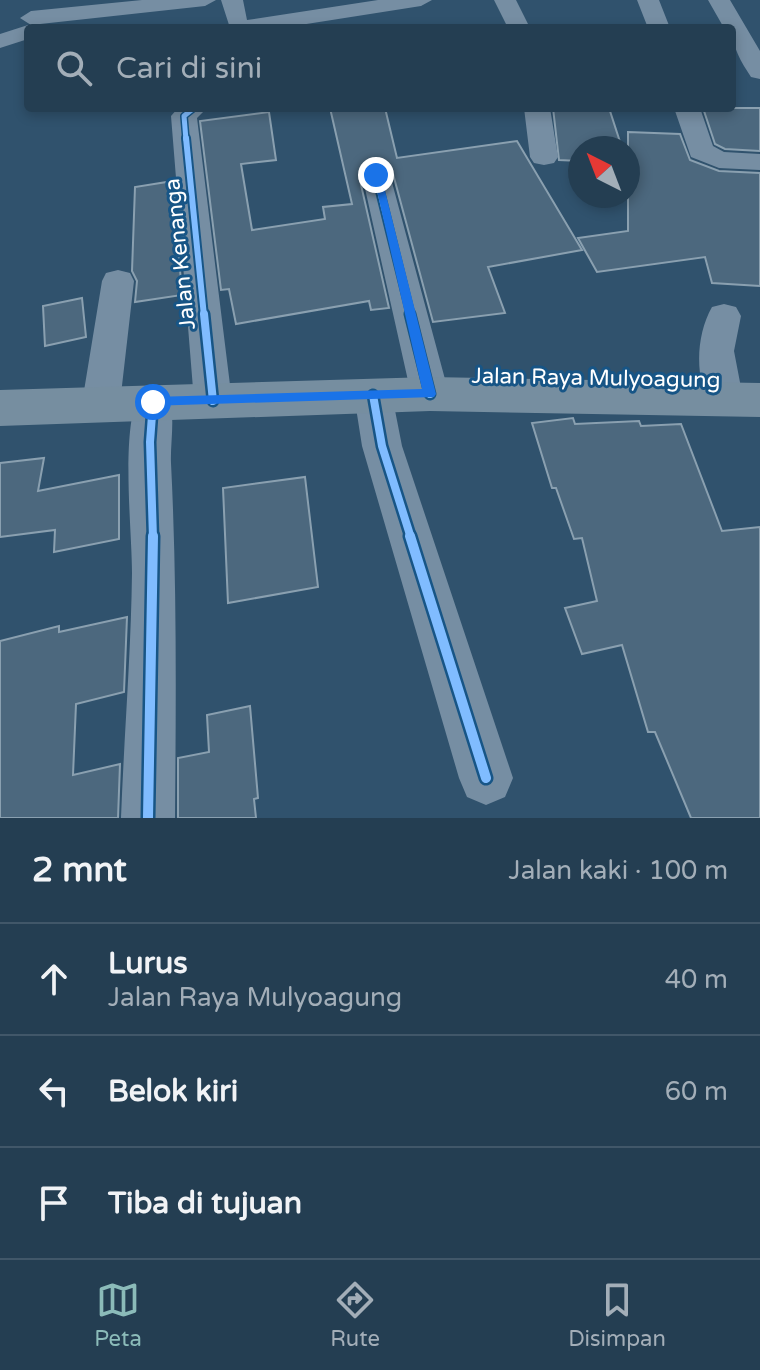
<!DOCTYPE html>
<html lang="id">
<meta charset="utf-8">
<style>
:root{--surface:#243e52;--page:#30495c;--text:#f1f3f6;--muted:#a3aeb8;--line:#415769;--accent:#8bbbb9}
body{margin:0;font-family:"Varela Round",sans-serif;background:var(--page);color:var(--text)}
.compass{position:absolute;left:568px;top:136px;width:72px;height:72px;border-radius:50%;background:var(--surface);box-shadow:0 4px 12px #0003;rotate:318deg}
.stop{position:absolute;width:24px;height:24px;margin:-18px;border:6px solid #1a73e8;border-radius:50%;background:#fff}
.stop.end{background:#1a73e8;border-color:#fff;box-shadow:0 2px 8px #0008}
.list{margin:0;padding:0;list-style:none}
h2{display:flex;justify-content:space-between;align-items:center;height:104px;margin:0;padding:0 32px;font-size:34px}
h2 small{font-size:26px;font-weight:400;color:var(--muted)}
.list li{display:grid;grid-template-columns:52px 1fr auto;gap:24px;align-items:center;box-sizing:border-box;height:112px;padding:0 32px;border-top:2px solid var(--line)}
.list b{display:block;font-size:30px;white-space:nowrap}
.list p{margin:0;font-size:26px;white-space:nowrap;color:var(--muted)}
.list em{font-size:26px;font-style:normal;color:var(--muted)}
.icon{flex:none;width:44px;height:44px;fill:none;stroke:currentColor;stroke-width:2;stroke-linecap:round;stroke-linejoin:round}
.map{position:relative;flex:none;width:760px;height:818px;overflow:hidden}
.search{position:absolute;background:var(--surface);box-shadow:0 4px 12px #0003;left:24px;right:24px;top:24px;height:88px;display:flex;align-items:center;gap:20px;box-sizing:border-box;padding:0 28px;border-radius:8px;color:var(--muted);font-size:30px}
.sheet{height:440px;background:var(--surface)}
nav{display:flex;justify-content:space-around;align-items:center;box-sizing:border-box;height:112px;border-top:2px solid var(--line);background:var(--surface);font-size:22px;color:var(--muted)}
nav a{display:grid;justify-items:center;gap:4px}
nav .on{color:var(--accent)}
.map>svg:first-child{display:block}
.building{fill:#4c687e;stroke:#8aa0b0;stroke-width:2}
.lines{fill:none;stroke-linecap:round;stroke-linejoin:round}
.minor{fill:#768ea3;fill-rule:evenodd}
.primary{fill:#768ea0;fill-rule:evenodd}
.cycleway-far3-casing{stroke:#175586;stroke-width:8}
.cycleway-far2-casing{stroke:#175586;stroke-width:10}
.cycleway-far1-casing{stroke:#175586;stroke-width:13}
.cycleway-casing{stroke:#175586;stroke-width:15}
.cycleway-far3{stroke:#80bcff;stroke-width:5}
.cycleway-far2{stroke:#80bcff;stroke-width:6}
.cycleway-far1{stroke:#80bcff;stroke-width:8}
.cycleway{stroke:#80bcff;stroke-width:10}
.route{fill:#1a73e8}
.labels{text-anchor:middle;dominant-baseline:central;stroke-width:6;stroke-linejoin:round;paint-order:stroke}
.street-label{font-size:22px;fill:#fff;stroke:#175586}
</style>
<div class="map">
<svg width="760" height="818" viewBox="0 0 760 818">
<rect width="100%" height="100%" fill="#30526d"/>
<!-- building -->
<path class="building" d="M 330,108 L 385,108 L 397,158 L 517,141 L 582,250 L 488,267 L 505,313 L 433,322 L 393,174 L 387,166 L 375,163 L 364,167 L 359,176 L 389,308 L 371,310 L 369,301 L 236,324 L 229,289 L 221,290 L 200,121 L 269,112 L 276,160 L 241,164 L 252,230 L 325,219 L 323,207 L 352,204 Z
M 553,108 L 609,108 L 622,148 L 580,148 L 580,161 L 559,160 Z
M 703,108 L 760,108 L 760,151 L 725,149 L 715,144 Z
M 628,132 L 680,134 L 690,160 L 719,171 L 760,173 L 760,286 L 712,283 L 705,257 L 597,272 L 578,238 L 628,231 Z
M 173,181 L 182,295 L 135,302 L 137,281 L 132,271 L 135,187 Z
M 82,298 L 86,337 L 45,346 L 43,306 Z
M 573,418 L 575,424 L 639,421 L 641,426 L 681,424 L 722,531 L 760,527 L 760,818 L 691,818 L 655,732 L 648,732 L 622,645 L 582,654 L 565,608 L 597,601 L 582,538 L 574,539 L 556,488 L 552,488 L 532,423 Z
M 44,458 L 38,491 L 119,475 L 119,539 L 54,552 L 55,530 L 0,537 L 0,463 Z
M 305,477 L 318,587 L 228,603 L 223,488 Z
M 127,617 L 124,692 L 76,704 L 73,775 L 120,764 L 118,818 L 0,818 L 0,641 L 59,626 L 59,632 Z
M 250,706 L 258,798 L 254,799 L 256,818 L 178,818 L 178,758 L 209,752 L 207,715 Z"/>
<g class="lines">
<!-- minor -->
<path class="minor" d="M 142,0 L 216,0 L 205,6 L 31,25 L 20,18 L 31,11 Z
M 221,0 L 243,0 L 247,20 L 378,0 L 432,0 L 421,6 L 281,28 L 230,28 Z
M 494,0 L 516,0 L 530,28 L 508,28 Z
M 637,0 L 659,0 L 670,28 L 648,28 Z
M 708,0 L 730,0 L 760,51 L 760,79 L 751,77 C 741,62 732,47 732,28 L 724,28 Z
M 28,25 L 37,28 L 28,28 L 28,39 L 0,48 L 0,34 Z
M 178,108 L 207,108 L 197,118 L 232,401 L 226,412 L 213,416 L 200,412 L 194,401 L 171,116 Z
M 524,108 L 550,108 L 558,157 L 554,163 L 544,165 L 534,163 L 530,157 Z
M 674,108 L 700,108 L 713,146 L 724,152 L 760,154 L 760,170 L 719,168 L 691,157 Z
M 376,166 L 386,169 L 390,175 L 449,394 L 443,405 L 430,409 L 417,405 L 411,394 L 362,175 L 366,169 Z
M 118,270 L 130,273 L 134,281 L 120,403 L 114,414 L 101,418 L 88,414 L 82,403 L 102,281 L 106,273 Z
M 724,304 L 736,307 L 741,316 L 734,351 L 743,398 L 737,409 L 724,413 L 711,409 C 695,379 695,337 712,307 Z
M 373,380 L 386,384 L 392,395 L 402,446 L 513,778 L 505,797 L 486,805 L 467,797 L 459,778 L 362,446 L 354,395 L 360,384 Z
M 153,387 L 166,391 C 177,411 170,441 171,463 C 177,582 176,700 175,818 L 121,818 C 124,737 131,655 132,573 C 132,528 120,429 140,391 Z"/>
<!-- primary -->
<path class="primary" d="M 430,377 L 760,383 L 760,417 L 430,411 L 0,426 L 0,390 Z"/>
<!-- cycleway-far3 casing -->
<g class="cycleway-far3-casing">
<path id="cycleway-far3" d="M 186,140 L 184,116 L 194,108"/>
</g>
<!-- cycleway-far2 casing -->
<g class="cycleway-far2-casing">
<path id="cycleway-far2" d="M 186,138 L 204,316
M 376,175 L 411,316"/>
</g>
<!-- cycleway-far1 casing -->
<g class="cycleway-far1-casing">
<path id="cycleway-far1" d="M 204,314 L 213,401
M 410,314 L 430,394
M 373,395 L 382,446 L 411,538
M 153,538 L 150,442 L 153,402"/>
</g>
<!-- cycleway casing -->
<g class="cycleway-casing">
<path id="cycleway" d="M 410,536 L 486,778
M 148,818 L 153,536"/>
</g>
<!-- cycleway-far3 -->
<use href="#cycleway-far3" class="cycleway-far3"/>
<!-- cycleway-far2 -->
<use href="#cycleway-far2" class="cycleway-far2"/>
<!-- cycleway-far1 -->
<use href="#cycleway-far1" class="cycleway-far1"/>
<!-- cycleway -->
<use href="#cycleway" class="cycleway"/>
</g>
<!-- route -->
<path class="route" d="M 373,173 L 381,175 L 436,394 L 434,397 L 149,406 L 149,399 L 153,397 L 422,389 Z"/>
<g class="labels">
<!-- street labels -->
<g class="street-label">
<text transform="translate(180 254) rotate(-96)">Jalan Kenanga</text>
<text transform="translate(596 378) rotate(1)">Jalan Raya Mulyoagung</text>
</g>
</g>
</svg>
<svg class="compass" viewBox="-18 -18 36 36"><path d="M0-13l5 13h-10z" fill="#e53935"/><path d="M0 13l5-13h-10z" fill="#a3aeb8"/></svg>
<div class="stop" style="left:153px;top:402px"></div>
<div class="stop end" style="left:376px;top:175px"></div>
<div class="search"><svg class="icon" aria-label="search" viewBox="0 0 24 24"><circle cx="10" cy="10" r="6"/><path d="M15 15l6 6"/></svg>Cari di sini</div>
</div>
<section class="sheet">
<h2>2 mnt<small>Jalan kaki · 100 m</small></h2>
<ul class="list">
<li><svg class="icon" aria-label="ahead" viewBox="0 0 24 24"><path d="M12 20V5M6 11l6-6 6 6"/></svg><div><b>Lurus</b><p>Jalan Raya Mulyoagung</p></div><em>40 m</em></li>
<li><svg class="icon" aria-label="left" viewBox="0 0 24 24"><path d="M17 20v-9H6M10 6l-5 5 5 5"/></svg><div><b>Belok kiri</b></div><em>60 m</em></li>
<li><svg class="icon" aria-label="arrive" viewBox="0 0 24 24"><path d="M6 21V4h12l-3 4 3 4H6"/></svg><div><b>Tiba di tujuan</b></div></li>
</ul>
</section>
<nav>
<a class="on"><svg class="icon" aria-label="map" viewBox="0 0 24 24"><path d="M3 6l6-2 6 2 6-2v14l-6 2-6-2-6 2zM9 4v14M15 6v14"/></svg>Peta</a>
<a><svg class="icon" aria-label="directions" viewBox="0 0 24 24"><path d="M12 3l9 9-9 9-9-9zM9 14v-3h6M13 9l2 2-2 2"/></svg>Rute</a>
<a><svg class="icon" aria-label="saved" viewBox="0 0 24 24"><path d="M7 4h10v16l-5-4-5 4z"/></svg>Disimpan</a>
</nav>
